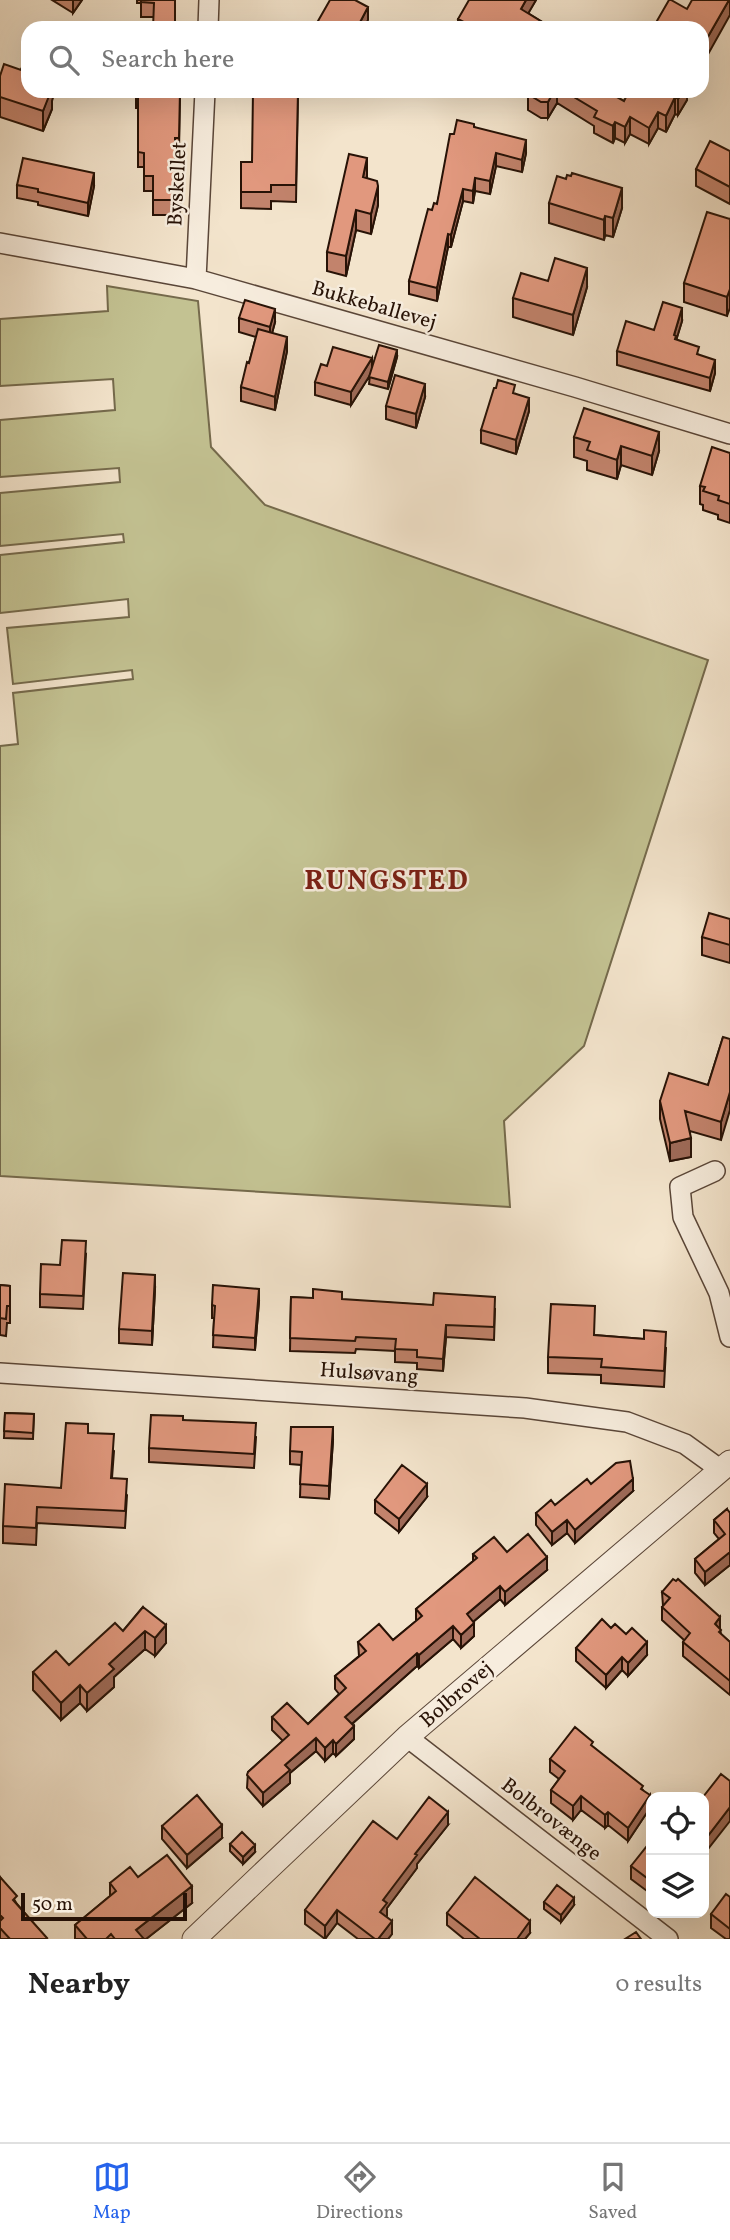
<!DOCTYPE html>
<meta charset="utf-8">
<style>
:root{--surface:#fff;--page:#f6f6f6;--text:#222;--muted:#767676;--line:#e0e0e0;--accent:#2563eb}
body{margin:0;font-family:Vollkorn,serif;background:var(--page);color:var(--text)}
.controls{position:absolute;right:21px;bottom:21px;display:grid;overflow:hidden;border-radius:14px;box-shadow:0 7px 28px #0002}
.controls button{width:63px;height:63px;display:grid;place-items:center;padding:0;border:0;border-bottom:2px solid var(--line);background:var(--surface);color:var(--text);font:35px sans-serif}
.scale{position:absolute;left:21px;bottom:18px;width:166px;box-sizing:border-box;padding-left:7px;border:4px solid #271206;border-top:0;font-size:19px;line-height:24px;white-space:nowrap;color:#271206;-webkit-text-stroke:5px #f7edde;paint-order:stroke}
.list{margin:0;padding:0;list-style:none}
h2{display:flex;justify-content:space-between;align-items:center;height:91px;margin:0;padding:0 28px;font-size:30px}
h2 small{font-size:23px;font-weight:400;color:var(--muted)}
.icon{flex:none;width:38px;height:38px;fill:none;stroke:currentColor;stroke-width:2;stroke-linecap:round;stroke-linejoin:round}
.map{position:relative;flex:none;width:730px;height:1939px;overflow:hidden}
.search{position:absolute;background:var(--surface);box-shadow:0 7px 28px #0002;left:21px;right:21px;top:21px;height:77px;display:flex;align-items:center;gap:18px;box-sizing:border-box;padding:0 24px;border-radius:21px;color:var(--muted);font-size:26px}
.sheet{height:203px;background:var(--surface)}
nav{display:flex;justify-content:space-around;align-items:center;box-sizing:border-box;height:98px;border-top:2px solid var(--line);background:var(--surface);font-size:19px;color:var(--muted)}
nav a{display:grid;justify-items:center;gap:4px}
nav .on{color:var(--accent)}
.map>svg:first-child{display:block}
.green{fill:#c3c292;stroke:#756a4c;stroke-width:2}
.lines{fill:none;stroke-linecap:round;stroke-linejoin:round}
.minor-casing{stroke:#5a4638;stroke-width:22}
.tertiary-casing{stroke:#5a4638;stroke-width:25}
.minor{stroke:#f7edde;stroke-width:19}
.tertiary{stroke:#f7edde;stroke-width:23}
.wall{fill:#c2836c;stroke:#271206;stroke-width:2}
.shaded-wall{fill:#9e6a58;stroke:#271206;stroke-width:2}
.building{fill:#e1987e;stroke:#271206;stroke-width:2}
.labels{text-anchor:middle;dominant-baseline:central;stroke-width:5;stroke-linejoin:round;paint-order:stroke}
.street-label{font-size:21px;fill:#271206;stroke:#f7edde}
.district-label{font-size:28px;font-weight:bold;letter-spacing:2px;fill:#7a1f14;stroke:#f7edde}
</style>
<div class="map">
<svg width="730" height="1939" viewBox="0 0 730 1939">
<rect width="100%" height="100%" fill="#f3e4cc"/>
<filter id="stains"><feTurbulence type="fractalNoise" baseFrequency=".00286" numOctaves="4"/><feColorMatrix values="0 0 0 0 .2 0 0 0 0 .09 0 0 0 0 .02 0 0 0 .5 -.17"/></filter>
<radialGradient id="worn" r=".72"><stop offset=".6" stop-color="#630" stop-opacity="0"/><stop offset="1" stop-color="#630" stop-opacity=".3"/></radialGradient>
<!-- green -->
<path class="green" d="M 107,286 L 198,301 L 211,447 L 265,505 L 708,660 L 584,1046 L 504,1121 L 510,1207 L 0,1176 L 0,746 L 18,744 L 13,693 L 133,679 L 132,670 L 13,684 L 7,628 L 129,617 L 128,599 L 0,613 L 0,555 L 124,542 L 123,534 L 0,546 L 0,493 L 120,482 L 119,468 L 0,477 L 0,420 L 115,410 L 113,379 L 0,386 L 0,319 L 108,311 Z"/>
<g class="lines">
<!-- minor casing -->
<g class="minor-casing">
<path id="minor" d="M 208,28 L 209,0
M 0,243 L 196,279 L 575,387 L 730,434
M 196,279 L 205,91
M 715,1171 L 680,1187 L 683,1217 L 719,1293 L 730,1337
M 0,1373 L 525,1408 L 627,1422 L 685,1444 L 721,1470
M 407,1737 L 668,1939"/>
</g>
<!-- tertiary casing -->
<g class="tertiary-casing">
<path id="tertiary" d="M 194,1939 L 407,1737 L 730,1462"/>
</g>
<!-- minor -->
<use href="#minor" class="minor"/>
<!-- tertiary -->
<use href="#tertiary" class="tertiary"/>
</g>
<!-- wall -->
<path class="wall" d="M 52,0 L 82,0 L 73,13 Z
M 137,0 L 175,0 L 175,25 L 154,17 L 141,17 L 141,3 L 137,3 Z
M 536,0 L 528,13 L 552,28 L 458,28 L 458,19 Z
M 21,70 L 52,101 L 52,109 L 43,131 L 0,117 L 0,76 Z
M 136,91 L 180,91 L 179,153 L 175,153 L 175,173 L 181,173 L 180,215 L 153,215 L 153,191 L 144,191 L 144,167 L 138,167 L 138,108 L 136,108 Z
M 298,91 L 296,202 L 271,201 L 271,209 L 241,208 L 241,162 L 252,162 Z
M 529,91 L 606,91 L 624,101 L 687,91 L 687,100 L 678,115 L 675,114 L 666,132 L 658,128 L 649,144 L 630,134 L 625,143 L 615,138 L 613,143 L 594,133 L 594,126 L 557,103 L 548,118 L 541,118 L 528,110 L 528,94 Z
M 474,127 L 526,153 L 522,172 L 496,166 L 490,194 L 475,191 L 473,203 L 463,201 L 451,247 L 448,247 L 437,301 L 409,294 L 409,281 L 437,204 L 454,134 Z
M 730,151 L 730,204 L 696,186 L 696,169 Z
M 571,176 L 622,208 L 613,237 L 605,235 L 604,240 L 549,223 L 549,203 L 566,179 Z
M 367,178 L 378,205 L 371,234 L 356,230 L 346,276 L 327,271 L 327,252 Z
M 17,185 L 94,186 L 88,216 L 38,205 L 38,202 L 17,198 Z
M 730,219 L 727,316 L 684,302 L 684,283 Z
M 548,281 L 587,287 L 573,335 L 513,317 L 513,298 Z
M 239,318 L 275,322 L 272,333 L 287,351 L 275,410 L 241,401 L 241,387 L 249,363 L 256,337 L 239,332 Z
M 682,321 L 676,340 L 699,355 L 715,373 L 710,391 L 617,365 L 617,351 L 654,330 Z
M 397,357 L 388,389 L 369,384 L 370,375 L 351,405 L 315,395 L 315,382 L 327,366 L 372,367 Z
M 515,394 L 529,411 L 516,454 L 481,443 L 481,430 Z
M 425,397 L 416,428 L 386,419 L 386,406 Z
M 574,437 L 659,451 L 652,475 L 621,465 L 617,479 L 587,470 L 587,461 L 574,457 Z
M 730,453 L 730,523 L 718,519 L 718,515 L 703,510 L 703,505 L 700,504 L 700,486 Z
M 730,919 L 730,963 L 702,955 L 702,937 Z
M 723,1037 L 721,1140 L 690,1131 L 691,1157 L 670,1161 L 660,1119 L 660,1101 L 708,1085 Z
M 86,1254 L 83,1309 L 40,1307 L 40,1294 L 60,1265 Z
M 0,1285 L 10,1286 L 10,1323 L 7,1323 L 6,1336 L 0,1335 Z
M 155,1289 L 152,1345 L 119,1343 L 119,1329 Z
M 291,1297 L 495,1309 L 494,1340 L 446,1337 L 443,1371 L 417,1369 L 417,1363 L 395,1362 L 395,1351 L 356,1349 L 355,1353 L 290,1351 Z
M 259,1301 L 255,1350 L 213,1347 L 214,1318 L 212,1318 L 212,1305 Z
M 594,1335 L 644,1339 L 666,1348 L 664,1387 L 601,1383 L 601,1375 L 548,1373 L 548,1357 Z
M 5,1413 L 34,1414 L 33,1439 L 4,1438 Z
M 183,1420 L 256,1437 L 254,1468 L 149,1462 L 149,1448 Z
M 88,1433 L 114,1451 L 112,1478 L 127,1495 L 125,1528 L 37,1523 L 36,1545 L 3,1543 L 3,1526 L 61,1488 Z
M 333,1440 L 329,1499 L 300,1497 L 301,1465 L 290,1464 L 290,1451 Z
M 591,1484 L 633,1491 L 575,1543 L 567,1533 L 552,1545 L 536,1525 L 536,1513 L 555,1505 Z
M 427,1497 L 399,1532 L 375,1513 L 375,1500 Z
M 727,1509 L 730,1565 L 705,1585 L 695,1573 L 695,1559 L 719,1539 L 714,1533 L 714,1520 Z
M 507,1552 L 547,1570 L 505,1605 L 500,1599 L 473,1622 L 474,1636 L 461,1648 L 453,1639 L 419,1668 L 417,1666 L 352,1724 L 354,1739 L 336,1756 L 333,1753 L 325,1761 L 316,1751 L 290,1773 L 290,1783 L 263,1806 L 247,1788 L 248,1772 L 283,1741 L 272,1730 L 272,1717 L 308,1724 L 339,1694 L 335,1689 L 335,1676 L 359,1656 L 358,1642 L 393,1640 L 416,1621 L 416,1609 L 473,1561 L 473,1554 Z
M 662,1592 L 720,1628 L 721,1634 L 730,1642 L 730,1695 L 683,1656 L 683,1642 L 684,1640 L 662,1620 L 662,1607 L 663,1606 Z
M 143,1607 L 166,1643 L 155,1656 L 145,1649 L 114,1677 L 114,1687 L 87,1711 L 80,1703 L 61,1720 L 33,1690 L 33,1672 L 69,1665 L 123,1631 Z
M 611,1628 L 647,1655 L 628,1676 L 622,1670 L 606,1688 L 576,1661 L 576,1648 Z
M 593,1747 L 643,1790 L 650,1808 L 628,1841 L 608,1825 L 605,1828 L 581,1810 L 573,1820 L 551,1803 L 551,1790 L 559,1779 L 550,1772 L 550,1759 Z
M 448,1825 L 417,1864 L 417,1868 L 387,1908 L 386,1917 L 392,1934 L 388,1939 L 358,1939 L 337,1923 L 325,1939 L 305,1924 L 305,1910 L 397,1839 Z
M 162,1826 L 222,1838 L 187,1868 L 162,1839 Z
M 230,1844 L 255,1852 L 243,1864 L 230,1851 Z
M 651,1849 L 647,1891 L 631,1879 L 631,1866 Z
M 0,1877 L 17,1904 L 47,1939 L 0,1939 Z
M 138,1877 L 192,1903 L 146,1939 L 75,1939 L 75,1925 L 110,1896 L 110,1883 Z
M 730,1897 L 730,1939 L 726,1939 L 711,1928 L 711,1914 Z
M 544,1902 L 574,1905 L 561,1922 L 544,1909 Z
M 447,1913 L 530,1933 L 525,1939 L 464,1939 L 447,1925 Z"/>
<!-- shaded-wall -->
<path class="shaded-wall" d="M 73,0 L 82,0 L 73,13 Z
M 526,0 L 536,0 L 521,26 L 521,9 Z
M 729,0 L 730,0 L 730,15 L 702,65 L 702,47 Z
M 368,7 L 368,20 L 364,28 L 357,28 Z
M 50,91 L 55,91 L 52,101 L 52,109 L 43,131 L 43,111 Z
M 554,91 L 557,91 L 557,103 L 548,118 L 548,102 Z
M 683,91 L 687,91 L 687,100 L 678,115 L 678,99 Z
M 675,97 L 675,114 L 666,132 L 666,116 Z
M 658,112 L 658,128 L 649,144 L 649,128 Z
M 630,117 L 630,134 L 625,143 L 625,127 Z
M 615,122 L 615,138 L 613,143 L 613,126 Z
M 526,140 L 526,153 L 522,172 L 522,160 Z
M 496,153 L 496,166 L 490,194 L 490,181 Z
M 367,158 L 367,177 L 363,197 L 363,177 Z
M 94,173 L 94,186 L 88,216 L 88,203 Z
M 475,178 L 475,191 L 473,203 L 473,191 Z
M 378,186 L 378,205 L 371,234 L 371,214 Z
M 622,188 L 622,208 L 613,237 L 613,218 Z
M 463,189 L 463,201 L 451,247 L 451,235 Z
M 356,210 L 356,230 L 346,276 L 346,256 Z
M 605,216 L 605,235 L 604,240 L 604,220 Z
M 448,234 L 448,247 L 437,301 L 437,288 Z
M 587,268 L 587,287 L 573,335 L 573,315 Z
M 730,289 L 730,308 L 727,316 L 727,297 Z
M 682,308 L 682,321 L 676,341 L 674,335 Z
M 275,309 L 275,322 L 270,341 L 270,327 Z
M 287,337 L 287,351 L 275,410 L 275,397 Z
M 397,350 L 397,357 L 388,389 L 388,382 Z
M 372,358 L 372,372 L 351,405 L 351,392 Z
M 715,360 L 715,373 L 710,391 L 710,378 Z
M 425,384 L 425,397 L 416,428 L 416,414 Z
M 529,398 L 529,411 L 516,454 L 516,440 Z
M 659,432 L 659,451 L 652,475 L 652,456 Z
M 621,446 L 621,465 L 617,479 L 617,460 Z
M 730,1092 L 730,1110 L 721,1140 L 721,1122 Z
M 691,1138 L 691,1157 L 670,1161 L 670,1143 Z
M 155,1275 L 155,1289 L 152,1345 L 152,1331 Z
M 259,1289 L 259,1301 L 255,1350 L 255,1338 Z
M 446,1325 L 446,1337 L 443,1371 L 443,1359 Z
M 333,1427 L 333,1440 L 329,1499 L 329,1486 Z
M 633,1479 L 633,1491 L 575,1543 L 575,1530 Z
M 427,1484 L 427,1497 L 399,1532 L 399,1519 Z
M 567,1520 L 567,1533 L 552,1545 L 552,1532 Z
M 730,1552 L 730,1565 L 705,1585 L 705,1572 Z
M 547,1557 L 547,1570 L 505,1605 L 505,1592 Z
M 500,1586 L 500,1599 L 467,1627 L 467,1614 Z
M 720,1617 L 720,1630 L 715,1624 Z
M 474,1623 L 474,1636 L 461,1648 L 461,1635 Z
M 166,1625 L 166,1643 L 155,1656 L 155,1638 Z
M 453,1626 L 453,1639 L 419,1668 L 419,1655 Z
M 145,1631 L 145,1649 L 114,1677 L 114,1687 L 87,1711 L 87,1693 L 109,1664 Z
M 647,1642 L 647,1655 L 628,1676 L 628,1663 Z
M 417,1653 L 417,1666 L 345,1730 L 345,1717 Z
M 622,1657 L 622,1670 L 606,1688 L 606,1675 Z
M 80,1685 L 80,1703 L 61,1720 L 61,1703 Z
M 354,1726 L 354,1739 L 336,1756 L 336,1744 Z
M 316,1738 L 316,1751 L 290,1773 L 290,1783 L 263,1806 L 263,1793 L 285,1765 Z
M 333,1740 L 333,1753 L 325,1761 L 325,1748 Z
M 650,1795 L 650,1808 L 628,1841 L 628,1828 Z
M 581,1796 L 581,1810 L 573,1820 L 573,1806 Z
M 730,1807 L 730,1821 L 704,1854 L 704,1841 Z
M 448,1812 L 448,1825 L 417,1864 L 417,1868 L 387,1908 L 387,1916 L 380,1925 L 380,1912 L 383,1900 L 415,1854 Z
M 608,1812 L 608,1825 L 605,1828 L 605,1815 Z
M 222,1825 L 222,1838 L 187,1868 L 187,1855 Z
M 255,1845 L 255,1852 L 243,1864 L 243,1857 Z
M 651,1872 L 651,1886 L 647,1891 L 647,1878 Z
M 192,1886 L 192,1903 L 146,1939 L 136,1939 L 136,1930 Z
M 574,1898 L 574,1905 L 561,1922 L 561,1915 Z
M 337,1910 L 337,1923 L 325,1939 L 325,1926 Z
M 392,1921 L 392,1934 L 388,1939 L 378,1939 Z
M 530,1921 L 530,1933 L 525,1939 L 516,1939 Z"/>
<!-- building -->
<path class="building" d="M 141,0 L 175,0 L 175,25 L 181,25 L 181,28 L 153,28 L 154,3 L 141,2 Z
M 330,0 L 355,0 L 368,7 L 357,28 L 314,28 Z
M 469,0 L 526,0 L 521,9 L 552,28 L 514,28 L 511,26 L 510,28 L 472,28 L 473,27 L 458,19 Z
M 669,0 L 671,0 L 687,9 L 692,0 L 729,0 L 702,47 L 702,28 L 658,28 L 654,26 Z
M 28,48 L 28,91 L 51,91 L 43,111 L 0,97 L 0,76 L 4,64 L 21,70 Z
M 136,91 L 180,91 L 179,138 L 175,138 L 175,173 L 181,173 L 180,200 L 153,200 L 153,176 L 144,176 L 144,153 L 138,152 L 138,93 L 136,93 Z
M 253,91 L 298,91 L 296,185 L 271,185 L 271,192 L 241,192 L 241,162 L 252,162 Z
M 529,91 L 554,91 L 548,102 L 541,102 L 528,94 Z
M 564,91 L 606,91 L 624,101 L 629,91 L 683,91 L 678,99 L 675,97 L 666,116 L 658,112 L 649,128 L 630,117 L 625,127 L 615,122 L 613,126 L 594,117 L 597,111 Z
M 457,120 L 474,124 L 474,127 L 526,140 L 522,160 L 496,153 L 490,181 L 475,178 L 473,191 L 463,189 L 451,235 L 448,234 L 437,288 L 409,281 L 428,209 L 432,210 L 434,203 L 437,204 L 450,134 L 454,134 Z
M 710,141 L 730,151 L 730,187 L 696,169 Z
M 349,154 L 367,158 L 363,177 L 377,181 L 378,186 L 371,214 L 356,210 L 346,256 L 327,252 Z
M 23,158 L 94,173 L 88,203 L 38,192 L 38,189 L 17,185 Z
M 572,173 L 622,188 L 613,218 L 605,216 L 604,220 L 549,203 L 557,176 L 566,179 L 567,175 L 571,176 Z
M 707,212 L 730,219 L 730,289 L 727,297 L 684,283 Z
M 555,258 L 587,268 L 573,315 L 513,298 L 521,273 L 548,281 Z
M 245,300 L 275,309 L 270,327 L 239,318 Z
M 663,302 L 682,308 L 674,335 L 676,336 L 675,339 L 699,347 L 697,354 L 715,360 L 710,378 L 617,351 L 626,321 L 654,330 Z
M 258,329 L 287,337 L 275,397 L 241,387 L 247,362 L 249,363 Z
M 379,345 L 397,350 L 388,382 L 369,377 Z
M 333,347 L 372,358 L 351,392 L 315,382 L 321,364 L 327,366 Z
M 395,375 L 425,384 L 416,414 L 386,406 Z
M 498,380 L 515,385 L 513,393 L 529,398 L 516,440 L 481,430 L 494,388 L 496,388 Z
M 584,408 L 659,432 L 652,456 L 621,446 L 617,460 L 587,450 L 590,442 L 574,437 Z
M 712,447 L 730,453 L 730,504 L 718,500 L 719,496 L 703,491 L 705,487 L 700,486 Z
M 709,913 L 730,919 L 730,945 L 702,937 Z
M 723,1037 L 730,1039 L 730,1092 L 721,1122 L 685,1111 L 691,1138 L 670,1143 L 660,1101 L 669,1073 L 708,1085 Z
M 62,1240 L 86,1241 L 83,1296 L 40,1294 L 41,1264 L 60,1265 Z
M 123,1273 L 155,1275 L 152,1331 L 119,1329 Z
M 0,1285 L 10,1286 L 10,1306 L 7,1306 L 6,1319 L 0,1318 Z
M 213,1285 L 259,1289 L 255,1338 L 213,1335 L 215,1306 L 212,1305 Z
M 313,1289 L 342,1292 L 342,1299 L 433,1305 L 434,1293 L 495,1297 L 494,1327 L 446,1325 L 443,1359 L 417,1357 L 417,1350 L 395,1349 L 396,1339 L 356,1337 L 355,1341 L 290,1338 L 291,1297 L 313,1298 Z
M 551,1304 L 595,1306 L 594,1335 L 644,1339 L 644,1330 L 666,1332 L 664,1371 L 601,1367 L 602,1359 L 548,1357 Z
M 5,1413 L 34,1414 L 33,1433 L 4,1431 Z
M 151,1415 L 183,1416 L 183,1420 L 256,1423 L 254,1454 L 149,1448 Z
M 66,1423 L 88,1424 L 88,1433 L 114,1434 L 111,1478 L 127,1479 L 125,1511 L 37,1507 L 36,1528 L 3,1526 L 5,1484 L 61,1488 Z
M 291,1427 L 333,1427 L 329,1486 L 300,1484 L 302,1452 L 290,1451 Z
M 630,1461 L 633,1479 L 575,1530 L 567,1520 L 552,1532 L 536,1513 L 551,1500 L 555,1505 L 587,1479 L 591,1484 L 616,1463 Z
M 402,1465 L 427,1484 L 399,1519 L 375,1500 Z
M 727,1509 L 730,1513 L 730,1552 L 705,1572 L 695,1559 L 725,1534 L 714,1520 Z
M 528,1534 L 547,1557 L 505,1592 L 500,1586 L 467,1614 L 474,1623 L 461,1635 L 453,1626 L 419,1655 L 417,1653 L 345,1717 L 354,1726 L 336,1744 L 333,1740 L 325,1748 L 316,1738 L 285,1765 L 290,1770 L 263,1793 L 247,1775 L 248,1772 L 289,1735 L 272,1717 L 287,1703 L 308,1724 L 346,1688 L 335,1676 L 366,1651 L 358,1642 L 379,1624 L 393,1640 L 422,1616 L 416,1609 L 477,1558 L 473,1554 L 494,1537 L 507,1552 Z
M 673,1579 L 676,1581 L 678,1579 L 720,1617 L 715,1624 L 721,1630 L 719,1632 L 730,1642 L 730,1681 L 683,1642 L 690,1633 L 662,1607 L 670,1598 L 662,1592 Z
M 143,1607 L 166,1625 L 155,1638 L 145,1631 L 109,1664 L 114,1669 L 87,1693 L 80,1685 L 61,1703 L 33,1672 L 56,1651 L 69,1665 L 115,1623 L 123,1631 Z
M 602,1619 L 611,1628 L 615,1624 L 626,1634 L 632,1628 L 647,1642 L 628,1663 L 622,1657 L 606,1675 L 576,1648 Z
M 575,1727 L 593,1742 L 591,1745 L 643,1786 L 641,1789 L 650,1795 L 628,1828 L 608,1812 L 605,1815 L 581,1796 L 573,1806 L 551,1790 L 565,1771 L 550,1759 Z
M 721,1774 L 730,1781 L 730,1807 L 704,1841 L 703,1797 Z
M 197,1795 L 222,1825 L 187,1855 L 162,1826 Z
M 429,1797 L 448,1812 L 415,1854 L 417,1855 L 383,1900 L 387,1903 L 380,1912 L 392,1921 L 378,1939 L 375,1939 L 337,1910 L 325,1926 L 305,1910 L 373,1821 L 397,1839 Z
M 242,1832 L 255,1845 L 243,1857 L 230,1844 Z
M 647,1846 L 651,1849 L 651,1872 L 647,1878 L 631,1866 Z
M 167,1855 L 192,1886 L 136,1930 L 144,1939 L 115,1939 L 111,1934 L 106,1939 L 87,1939 L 75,1925 L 116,1891 L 110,1883 L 130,1867 L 138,1877 Z
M 0,1877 L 17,1896 L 13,1900 L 47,1938 L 45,1939 L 10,1939 L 0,1928 L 0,1921 L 3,1918 L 0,1915 Z
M 475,1877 L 530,1921 L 517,1939 L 480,1939 L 447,1913 Z
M 557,1885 L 574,1898 L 561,1915 L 544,1902 Z
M 726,1894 L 730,1897 L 730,1929 L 711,1914 Z
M 636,1932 L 641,1939 L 625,1939 Z"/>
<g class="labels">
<!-- street labels -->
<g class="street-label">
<text transform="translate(178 184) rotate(-87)">Byskellet</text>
<text transform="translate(374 306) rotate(16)">Bukkeballevej</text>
<text transform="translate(369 1374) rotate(4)">Hulsøvang</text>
<text transform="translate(457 1695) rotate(-41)">Bolbrovej</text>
<text transform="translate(551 1820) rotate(38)">Bolbrovænge</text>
</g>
<!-- district labels -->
<g class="district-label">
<text x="387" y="881">RUNGSTED</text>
</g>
</g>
<rect width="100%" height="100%" filter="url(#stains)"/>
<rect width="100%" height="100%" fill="url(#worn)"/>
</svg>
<div class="controls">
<button><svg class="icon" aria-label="locate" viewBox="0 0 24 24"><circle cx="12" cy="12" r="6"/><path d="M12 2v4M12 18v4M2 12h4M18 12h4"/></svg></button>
<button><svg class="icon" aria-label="layers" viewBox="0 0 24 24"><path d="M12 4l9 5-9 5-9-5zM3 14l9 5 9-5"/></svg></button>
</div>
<div class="scale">50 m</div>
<div class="search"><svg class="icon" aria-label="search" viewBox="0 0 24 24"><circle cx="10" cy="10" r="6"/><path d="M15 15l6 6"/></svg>Search here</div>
</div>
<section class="sheet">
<h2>Nearby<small>0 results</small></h2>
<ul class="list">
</ul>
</section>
<nav>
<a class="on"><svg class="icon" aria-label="map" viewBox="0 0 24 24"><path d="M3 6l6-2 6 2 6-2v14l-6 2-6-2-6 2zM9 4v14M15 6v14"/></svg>Map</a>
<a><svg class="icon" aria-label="directions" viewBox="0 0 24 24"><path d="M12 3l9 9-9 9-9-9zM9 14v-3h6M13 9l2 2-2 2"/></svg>Directions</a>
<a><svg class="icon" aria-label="saved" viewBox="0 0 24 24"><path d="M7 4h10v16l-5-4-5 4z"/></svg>Saved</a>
</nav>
